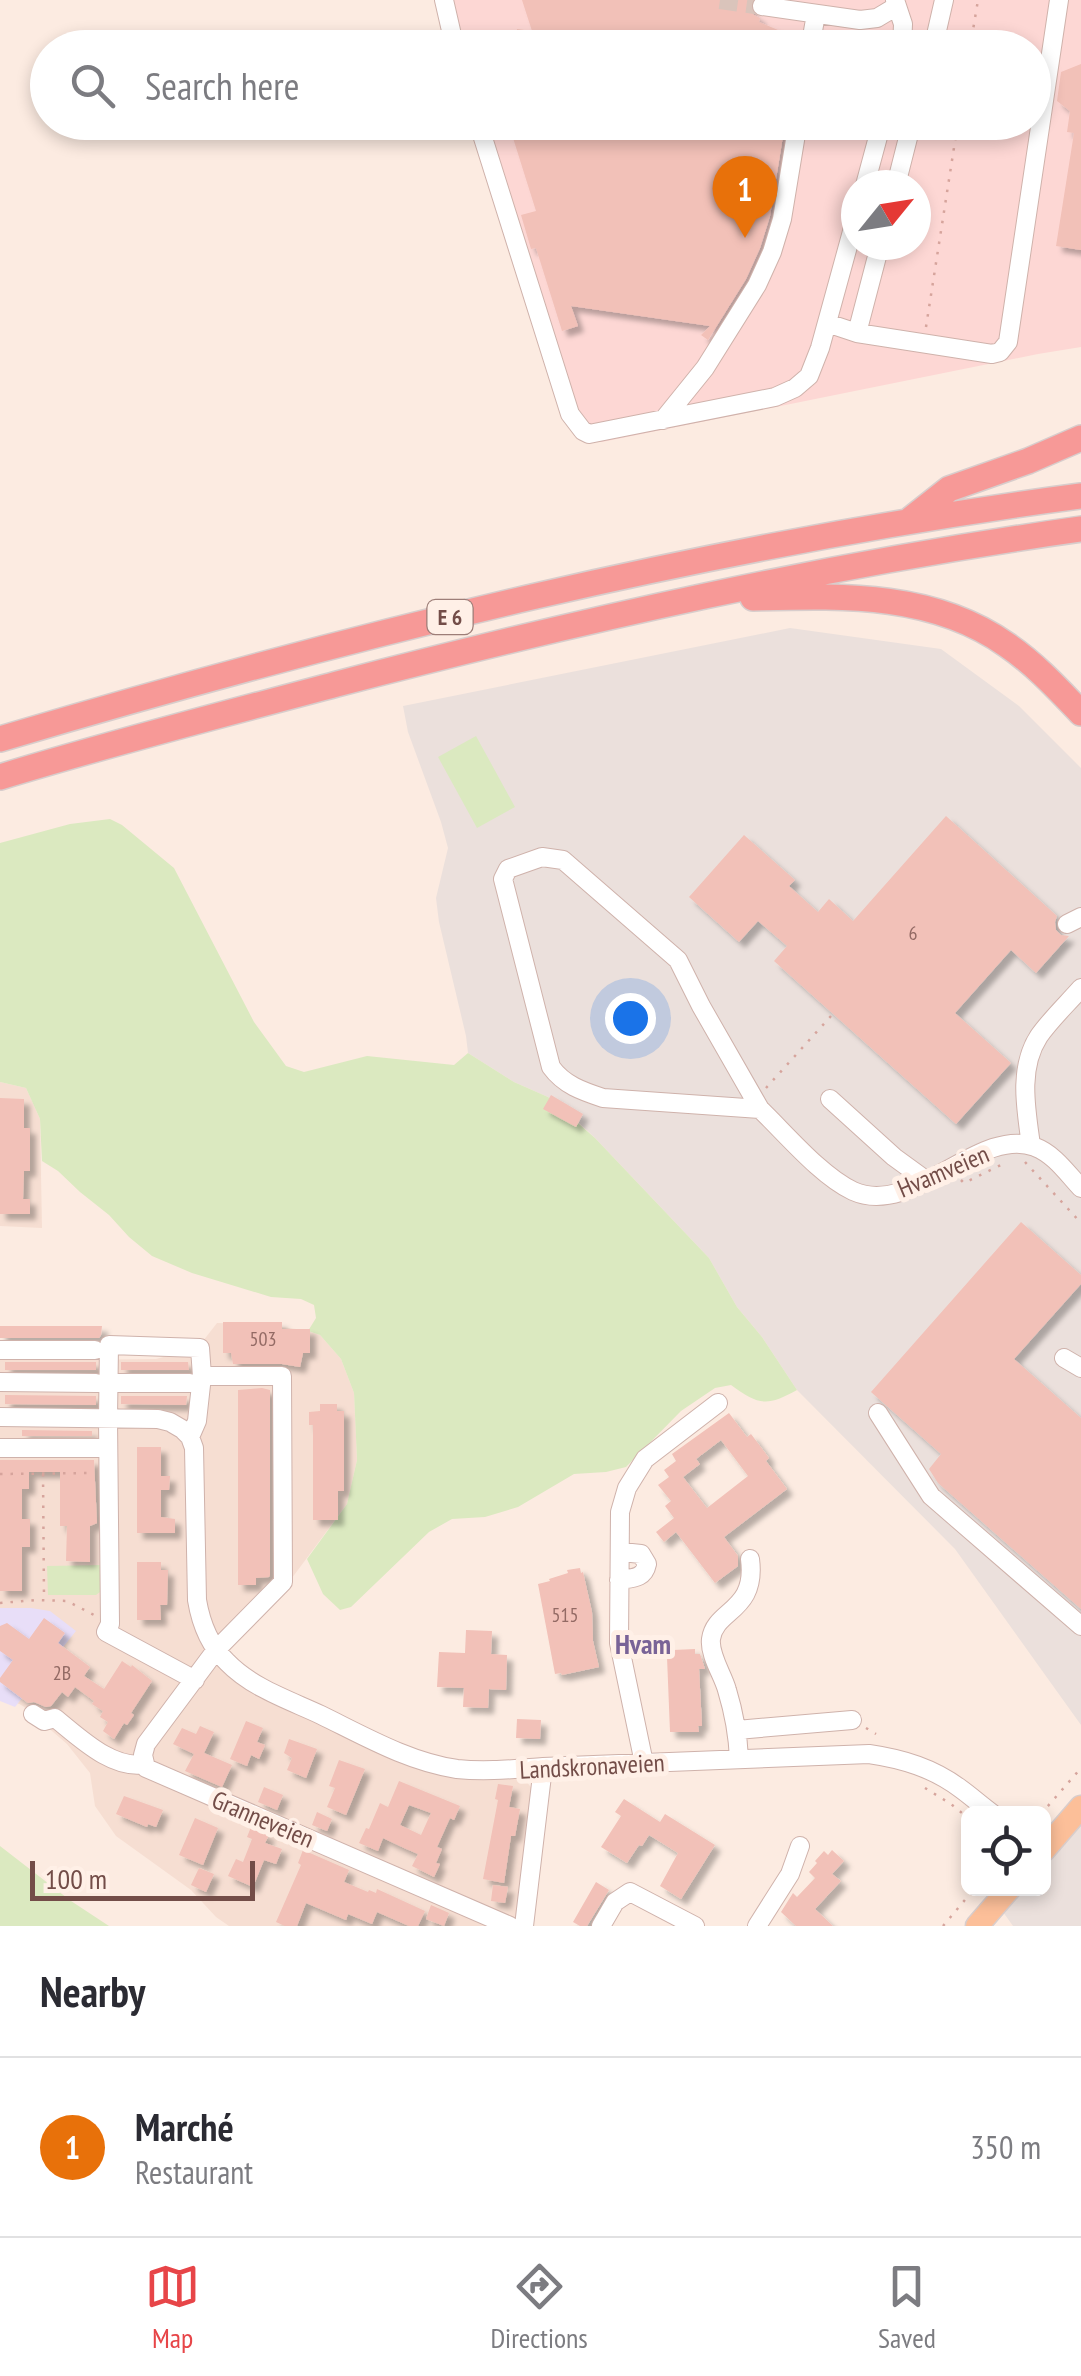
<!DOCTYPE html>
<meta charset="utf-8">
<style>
:root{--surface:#fff;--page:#f2f2f3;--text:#2b2b33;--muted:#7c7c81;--line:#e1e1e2;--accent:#e74548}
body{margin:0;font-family:"PT Sans Narrow",sans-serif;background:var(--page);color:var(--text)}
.controls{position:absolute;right:30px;bottom:30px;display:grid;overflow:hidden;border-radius:15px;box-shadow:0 5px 15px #0003}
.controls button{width:90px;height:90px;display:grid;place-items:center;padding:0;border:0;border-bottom:2px solid var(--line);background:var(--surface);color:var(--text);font:50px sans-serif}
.compass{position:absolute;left:841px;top:170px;width:90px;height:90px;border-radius:50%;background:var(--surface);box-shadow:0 5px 15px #0003;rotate:60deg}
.scale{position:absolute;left:30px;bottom:25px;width:225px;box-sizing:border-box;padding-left:10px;border:5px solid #734d48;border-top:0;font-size:28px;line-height:35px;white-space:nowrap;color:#734d48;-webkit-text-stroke:8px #fff0e7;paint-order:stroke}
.you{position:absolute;left:630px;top:1018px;width:35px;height:35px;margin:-25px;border:8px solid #fff;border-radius:50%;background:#1a73e8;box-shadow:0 0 0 15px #1a73e833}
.badge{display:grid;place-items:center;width:65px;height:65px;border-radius:50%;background:var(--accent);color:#fff;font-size:32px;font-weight:700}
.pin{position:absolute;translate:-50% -82px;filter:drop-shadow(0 2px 5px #0008)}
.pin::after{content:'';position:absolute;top:52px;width:35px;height:30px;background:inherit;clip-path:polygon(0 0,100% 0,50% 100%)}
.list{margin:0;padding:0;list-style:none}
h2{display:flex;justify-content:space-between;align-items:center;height:130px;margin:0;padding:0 40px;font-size:42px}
h2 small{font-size:32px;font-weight:400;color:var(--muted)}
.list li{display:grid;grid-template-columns:65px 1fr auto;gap:30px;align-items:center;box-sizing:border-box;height:180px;padding:0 40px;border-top:2px solid var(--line)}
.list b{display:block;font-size:38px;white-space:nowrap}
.list p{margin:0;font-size:32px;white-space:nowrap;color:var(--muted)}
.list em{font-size:32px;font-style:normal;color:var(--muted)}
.icon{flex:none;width:55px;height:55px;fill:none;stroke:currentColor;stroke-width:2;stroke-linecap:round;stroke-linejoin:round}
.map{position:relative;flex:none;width:1081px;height:1926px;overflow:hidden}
.search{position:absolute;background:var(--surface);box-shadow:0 5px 15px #0003;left:30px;right:30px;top:30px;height:110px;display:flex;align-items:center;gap:25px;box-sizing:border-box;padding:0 35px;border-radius:55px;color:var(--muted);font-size:38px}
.sheet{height:310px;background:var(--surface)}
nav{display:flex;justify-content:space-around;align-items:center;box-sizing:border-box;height:140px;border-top:2px solid var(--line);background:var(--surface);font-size:28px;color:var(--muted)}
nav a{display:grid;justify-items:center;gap:5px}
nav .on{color:var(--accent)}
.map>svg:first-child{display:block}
.residential{fill:#f6ded2}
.commercial{fill:#fdd7d4;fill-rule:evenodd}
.industrial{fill:#ebe0dc}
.education{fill:#e8def8}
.green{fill:#dbe9c0}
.building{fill:#f2c1b8;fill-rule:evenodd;filter:url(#shadow)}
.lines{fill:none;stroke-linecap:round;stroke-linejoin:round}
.minor-tunnel{stroke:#dac4bb;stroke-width:18;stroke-dasharray:18 9;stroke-linecap:butt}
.minor-casing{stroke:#cfb2ab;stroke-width:20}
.major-casing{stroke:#d8cdcc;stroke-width:25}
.highway-casing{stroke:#d8cdcc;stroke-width:28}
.path{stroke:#d6a49c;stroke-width:2.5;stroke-dasharray:2.5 8;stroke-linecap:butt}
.minor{stroke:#fff;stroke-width:18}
.major{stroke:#fcbf99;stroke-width:22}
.highway{stroke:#f79997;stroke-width:25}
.labels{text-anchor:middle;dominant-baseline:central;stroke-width:10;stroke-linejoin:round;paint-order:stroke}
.number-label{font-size:20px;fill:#936a64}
.shield{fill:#fff0e7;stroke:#9d7e78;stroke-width:2.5}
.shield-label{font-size:22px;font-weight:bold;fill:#734d48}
.street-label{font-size:25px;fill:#734d48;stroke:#fff0e7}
.neighbourhood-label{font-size:28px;font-weight:bold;fill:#796397;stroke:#fff0e7}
</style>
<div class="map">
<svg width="1081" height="1926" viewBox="0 0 1081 1926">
<defs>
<filter id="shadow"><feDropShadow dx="6" dy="6" stdDeviation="2.5" flood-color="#0004"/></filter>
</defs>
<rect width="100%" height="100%" fill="#fcebe1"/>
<!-- residential -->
<path class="residential" d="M 0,1082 L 26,1088 L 40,1119 L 42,1228 L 0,1226 Z
M 217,1323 L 258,1324 L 304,1330 L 320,1335 L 341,1359 L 354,1393 L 357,1460 L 347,1504 L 286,1586 L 221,1649 L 250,1676 L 419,1757 L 520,1774 L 535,1792 L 525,1926 L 229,1926 L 216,1917 L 191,1890 L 116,1836 L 95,1806 L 90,1773 L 67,1744 L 23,1706 L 0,1694 L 0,1356 L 26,1354 L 67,1360 L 156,1359 L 190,1350 L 203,1341 Z"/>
<!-- commercial -->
<path class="commercial" d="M 440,0 L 1081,0 L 1081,347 L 1038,354 L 602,442 L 589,442 L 576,437 L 566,423 L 477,123 L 1034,122 L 1034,48 L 455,47 ZM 856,185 L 916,185 L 916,245 L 856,245 Z"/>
<!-- industrial -->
<path class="industrial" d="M 790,628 L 941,649 L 1019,706 L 1081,768 L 1081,1725 L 955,1549 L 797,1390 L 762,1337 L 737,1307 L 709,1258 L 595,1138 L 576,1120 L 548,1097 L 514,1082 L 468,1053 L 466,1036 L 439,922 L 436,898 L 448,848 L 441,822 L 408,732 L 403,706 Z
M 1081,1817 L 1081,1926 L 1013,1926 L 1003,1912 L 1023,1889 L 1044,1888 L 1044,1863 Z"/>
<!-- education -->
<path class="education" d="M 0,1608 L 31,1608 L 50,1611 L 76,1631 L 15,1707 L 0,1701 Z"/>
<!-- green -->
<path class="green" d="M 476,736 L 515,807 L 477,828 L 438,757 Z
M 110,819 L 122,825 L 174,868 L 254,1022 L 286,1066 L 304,1072 L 367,1056 L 454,1065 L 468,1053 L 514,1082 L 548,1097 L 595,1138 L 709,1258 L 737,1307 L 762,1337 L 797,1390 C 766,1407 759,1405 731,1385 L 715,1388 L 681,1411 L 626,1467 L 606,1472 L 574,1474 L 518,1507 L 485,1517 L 452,1519 L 429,1532 L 351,1607 L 340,1610 L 323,1594 L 307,1559 L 347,1504 L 357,1460 L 354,1393 L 341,1359 L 320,1335 L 308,1331 L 316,1318 L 314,1305 L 301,1299 L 271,1297 L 192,1273 L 152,1256 L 129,1237 L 109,1215 L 80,1192 L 58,1171 L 42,1161 L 40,1119 L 26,1088 L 0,1082 L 0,843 L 70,824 Z
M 104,1565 L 104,1589 L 96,1595 L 48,1595 L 47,1566 Z
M 0,1846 L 71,1901 L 109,1926 L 0,1926 Z"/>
<!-- building -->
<path class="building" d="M 522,0 L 751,0 L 750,10 L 754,15 L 760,18 L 759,22 L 778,30 L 791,48 L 515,48 L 517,29 L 532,31 Z
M 1081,64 L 1081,250 L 1056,246 L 1074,133 L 1067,132 L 1070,111 L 1057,101 L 1061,72 Z
M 508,122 L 780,122 L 779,129 L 784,130 L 770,216 L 760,248 L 746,279 L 708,340 L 701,335 L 710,326 L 571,306 L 578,326 L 562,331 L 536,248 L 531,249 L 521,215 L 536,211 Z
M 946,816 L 1057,916 L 1055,922 L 1056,930 L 1061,935 L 1069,936 L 1036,973 L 1011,950 L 955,1013 L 1011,1063 L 956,1124 L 774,961 L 787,946 L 758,921 L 739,942 L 689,897 L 744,835 L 795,880 L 789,886 L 818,912 L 829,899 L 853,921 Z
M 551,1095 L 583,1114 L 576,1127 L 543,1109 Z
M 0,1098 L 24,1099 L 24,1128 L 30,1128 L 30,1171 L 24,1171 L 23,1199 L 30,1199 L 30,1214 L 0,1214 Z
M 1021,1222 L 1081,1275 L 1081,1284 L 1014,1359 L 1081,1418 L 1081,1609 L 938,1483 L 929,1469 L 941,1454 L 871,1392 Z
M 223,1322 L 282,1322 L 282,1329 L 310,1329 L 310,1353 L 303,1353 L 300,1367 L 282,1364 L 233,1364 L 231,1353 L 223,1353 Z
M 0,1326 L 102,1326 L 101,1335 L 99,1338 L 0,1338 Z
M 5,1362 L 96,1362 L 96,1370 L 5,1370 Z
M 121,1362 L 188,1362 L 189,1370 L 121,1370 Z
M 262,1388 L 270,1390 L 270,1575 L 269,1577 L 256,1578 L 256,1585 L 238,1585 L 238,1390 Z
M 5,1395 L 96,1396 L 96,1405 L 5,1404 Z
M 121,1396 L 187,1396 L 186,1405 L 121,1404 Z
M 320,1404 L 337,1404 L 337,1411 L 344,1411 L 344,1491 L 338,1491 L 338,1520 L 313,1520 L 313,1425 L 309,1425 L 309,1412 L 320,1411 Z
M 729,1413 L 747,1437 L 751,1434 L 769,1458 L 766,1461 L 787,1489 L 724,1537 L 738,1556 L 738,1566 L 715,1583 L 676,1532 L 664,1542 L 656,1532 L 674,1518 L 665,1506 L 671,1501 L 658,1485 L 669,1477 L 664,1470 L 676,1461 L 672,1454 ZM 721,1440 L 748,1476 L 707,1508 L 683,1477 L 700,1464 L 696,1459 Z
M 22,1430 L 92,1431 L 92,1436 L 22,1436 Z
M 137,1447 L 161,1447 L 161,1476 L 170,1476 L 169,1490 L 161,1490 L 161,1517 L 175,1519 L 175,1533 L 137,1533 Z
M 0,1460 L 94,1460 L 97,1523 L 90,1526 L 90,1562 L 66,1561 L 67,1526 L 60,1526 L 60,1472 L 29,1472 L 29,1489 L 22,1489 L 22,1519 L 30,1519 L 30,1547 L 22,1547 L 22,1591 L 0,1591 Z
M 137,1562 L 161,1562 L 161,1570 L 168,1570 L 167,1605 L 160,1605 L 161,1620 L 137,1620 Z
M 580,1568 L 581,1573 L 583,1572 L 592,1612 L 593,1641 L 599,1667 L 562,1675 L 561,1673 L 555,1674 L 538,1584 L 550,1581 L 549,1579 L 568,1573 L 567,1570 Z
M 44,1618 L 65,1633 L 58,1643 L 90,1667 L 84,1676 L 104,1689 L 122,1661 L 131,1667 L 132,1665 L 152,1681 L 131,1713 L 134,1715 L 127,1725 L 124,1723 L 114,1739 L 103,1731 L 108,1722 L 100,1717 L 103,1711 L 92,1704 L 94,1701 L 75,1687 L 68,1697 L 62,1692 L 51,1706 L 46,1707 L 34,1702 L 28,1703 L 0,1682 L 0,1678 L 13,1660 L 0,1651 L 0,1626 L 7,1623 L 29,1639 Z
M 466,1630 L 492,1631 L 491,1654 L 507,1655 L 506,1690 L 489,1689 L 488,1708 L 463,1707 L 464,1688 L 437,1687 L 439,1652 L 465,1653 Z
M 695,1649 L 695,1654 L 700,1654 L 705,1669 L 699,1669 L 702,1726 L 698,1726 L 699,1732 L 670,1732 L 667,1657 L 674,1657 L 673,1650 Z
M 517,1719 L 541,1720 L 540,1739 L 516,1738 Z
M 246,1721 L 263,1728 L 257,1742 L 265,1745 L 259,1759 L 251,1755 L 247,1766 L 230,1759 Z
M 200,1726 L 214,1732 L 204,1753 L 232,1765 L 222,1787 L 185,1771 L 194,1754 L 173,1744 L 182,1728 L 196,1734 Z
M 289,1739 L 317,1749 L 306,1778 L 287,1770 L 292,1758 L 284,1753 Z
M 339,1760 L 365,1769 L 346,1815 L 327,1807 L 335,1788 L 329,1786 Z
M 399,1781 L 460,1806 L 454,1820 L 450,1818 L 437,1847 L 442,1849 L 436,1863 L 440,1864 L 434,1877 L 412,1866 L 418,1854 L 404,1848 L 383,1838 L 378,1851 L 359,1843 L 366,1828 L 369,1829 L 380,1803 L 388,1807 ZM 409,1805 L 431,1813 L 421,1835 L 400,1825 Z
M 498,1784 L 513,1786 L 509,1807 L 520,1809 L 515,1836 L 511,1836 L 504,1883 L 483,1879 L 498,1800 L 495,1799 Z
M 264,1787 L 283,1795 L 277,1810 L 258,1802 Z
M 124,1796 L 163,1810 L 156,1827 L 148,1824 L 147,1827 L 116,1814 Z
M 624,1799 L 660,1822 L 665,1814 L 715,1845 L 681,1899 L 660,1886 L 678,1853 L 649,1835 L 642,1846 L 639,1845 L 627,1863 L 601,1847 L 621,1816 L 615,1812 Z
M 317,1812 L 332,1819 L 327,1831 L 312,1825 Z
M 195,1818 L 218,1828 L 203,1865 L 179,1855 Z
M 251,1827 L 269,1835 L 265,1843 L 282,1849 L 276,1864 L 264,1860 L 253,1887 L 228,1876 L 236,1859 L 243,1862 L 252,1839 L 247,1837 Z
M 303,1850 L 349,1870 L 344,1882 L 368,1892 L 369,1890 L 376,1893 L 377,1889 L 425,1911 L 418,1926 L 409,1926 L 377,1912 L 372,1924 L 348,1914 L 346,1920 L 306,1903 L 297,1926 L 285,1926 L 276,1922 L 301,1865 L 298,1863 Z
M 832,1850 L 844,1861 L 832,1874 L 841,1881 L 815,1909 L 833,1926 L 796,1926 L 781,1912 L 793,1893 L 797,1897 L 815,1878 L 809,1872 L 817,1863 L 815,1861 L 824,1851 L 828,1855 Z
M 199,1868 L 214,1874 L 206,1892 L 191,1885 Z
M 596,1882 L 609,1890 L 587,1926 L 580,1926 L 573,1922 Z
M 493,1885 L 508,1887 L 505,1903 L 491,1901 Z
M 431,1905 L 449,1913 L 444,1926 L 426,1919 Z"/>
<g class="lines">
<!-- minor-tunnel -->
<path class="minor-tunnel" d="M 720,0 L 762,6"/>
<!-- minor casing -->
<g class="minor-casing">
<path id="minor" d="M 444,0 L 455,48
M 895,0 L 903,24 L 902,48
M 762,6 L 860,20 L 877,18 L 897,6
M 810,48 L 816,14
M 933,48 L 944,0
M 478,122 L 570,414 L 583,431 L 589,434 L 775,397 L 795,388 L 809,376 L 820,348 L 856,217
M 865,185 L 882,122
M 896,185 L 912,122
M 827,323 L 857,333 L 992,354 L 1000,352 L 1008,342 L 1059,0
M 857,333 L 880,245
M 663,420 L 705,368 L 757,285 L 772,252 L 782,219 L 798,122
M 542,857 L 563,860 L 678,960 L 701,1006 L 760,1109 L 603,1098 C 582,1091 564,1085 551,1067 L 503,879 L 508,869 Z
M 1067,924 L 1081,917
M 830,1099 L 894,1157 L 927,1181
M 760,1109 C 786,1134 821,1176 853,1191 C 913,1218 980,1125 1035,1147 C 1054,1154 1067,1173 1081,1188
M 1031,1145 C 1026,1109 1018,1068 1039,1036 C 1051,1019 1067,1004 1081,988
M 0,1350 L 95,1350
M 1064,1358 L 1081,1368
M 0,1382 L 96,1383
M 108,1383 L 190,1383
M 878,1413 L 931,1496 L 1081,1626
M 0,1417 L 158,1419 L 170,1422 L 182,1429 L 190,1437 L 194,1448 L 197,1600 C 201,1624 209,1645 227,1662 C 252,1688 289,1700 321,1715 C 364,1736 409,1762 457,1769 C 486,1772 514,1769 543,1767 L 869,1754 C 903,1759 933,1768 961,1789 C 972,1797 982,1806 993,1814
M 190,1437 L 197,1421 L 202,1376 L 282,1376 L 283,1582 L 216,1650 L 146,1744 L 143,1755 L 146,1768 L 510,1926
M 0,1448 L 99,1448
M 619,1580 C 632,1578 644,1579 647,1564 L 641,1554 L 622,1552
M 195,1680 L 106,1632 L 110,1624 L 108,1418 L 109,1345 L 200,1348 L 202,1376
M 33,1714 L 44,1721 L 55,1718 C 79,1737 112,1770 145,1764
M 737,1730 L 852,1720
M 739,1759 C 738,1735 734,1713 727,1690 C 723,1675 709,1655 711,1639 C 715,1609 757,1612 750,1559
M 644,1763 L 619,1643 L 620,1512 L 627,1488 L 645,1459 L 718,1403
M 524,1926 L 543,1767
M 601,1926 L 615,1902 L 630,1892 L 695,1926
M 757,1926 L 790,1874 L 800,1846"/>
</g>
<!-- major casing -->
<g class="major-casing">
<path id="major" d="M 1044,1850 L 1081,1807
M 977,1926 L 1010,1888"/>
</g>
<!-- highway casing -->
<g class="highway-casing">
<path id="highway" d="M 911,519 L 949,489 L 1028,461 L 1081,438
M 753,598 C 841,596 932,592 1007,645 C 1035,664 1058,689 1081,713
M 0,739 C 354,634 714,544 1081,496
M 0,777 C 111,743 225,714 337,684 C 582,620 830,564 1081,529"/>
</g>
<!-- path -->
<path class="path" d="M 970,48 L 978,0
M 926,327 L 958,122
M 766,1088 L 831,1016
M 1025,1162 L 1081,1223
M 961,1180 L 964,1183 L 1003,1164
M 0,1474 L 92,1473
M 43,1474 L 44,1598
M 0,1603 L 36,1600 L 67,1601 L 94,1615
M 866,1728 L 876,1734
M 925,1788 L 951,1804 L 968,1818
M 1041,1814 L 1081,1768
M 943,1926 L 975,1888"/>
<!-- minor -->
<use href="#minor" class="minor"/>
<!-- major -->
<use href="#major" class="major"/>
<!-- highway -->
<use href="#highway" class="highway"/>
</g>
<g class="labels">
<!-- number labels -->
<g class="number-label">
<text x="913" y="933">6</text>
<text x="263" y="1339">503</text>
<text x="565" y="1615">515</text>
<text x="62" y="1673">2B</text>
</g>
<!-- shield labels -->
<rect class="shield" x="427.5" y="600" width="45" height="34" rx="8"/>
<g class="shield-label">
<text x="450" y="617">E 6</text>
</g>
<!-- street labels -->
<g class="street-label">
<text transform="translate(943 1171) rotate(-23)">Hvamveien</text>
<text transform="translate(592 1766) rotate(-3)">Landskronaveien</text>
<text transform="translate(263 1819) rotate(23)">Granneveien</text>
</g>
<!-- neighbourhood labels -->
<g class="neighbourhood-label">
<text x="643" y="1643">Hvam</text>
</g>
</g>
</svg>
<div class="controls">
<button><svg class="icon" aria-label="locate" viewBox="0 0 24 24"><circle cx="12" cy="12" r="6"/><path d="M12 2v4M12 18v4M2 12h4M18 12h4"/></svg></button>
</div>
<svg class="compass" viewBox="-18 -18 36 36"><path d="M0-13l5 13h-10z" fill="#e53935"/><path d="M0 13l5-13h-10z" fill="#7c7c81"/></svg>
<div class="scale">100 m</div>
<div class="you"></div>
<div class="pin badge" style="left:745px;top:238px;background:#e8710a">1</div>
<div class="search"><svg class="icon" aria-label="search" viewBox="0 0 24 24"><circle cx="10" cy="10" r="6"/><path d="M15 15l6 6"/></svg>Search here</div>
</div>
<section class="sheet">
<h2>Nearby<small></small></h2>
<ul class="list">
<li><span class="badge" style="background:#e8710a">1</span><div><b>Marché</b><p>Restaurant</p></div><em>350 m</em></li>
</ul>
</section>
<nav>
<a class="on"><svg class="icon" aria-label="map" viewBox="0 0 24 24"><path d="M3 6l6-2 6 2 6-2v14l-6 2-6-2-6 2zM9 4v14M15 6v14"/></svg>Map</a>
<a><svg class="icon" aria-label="directions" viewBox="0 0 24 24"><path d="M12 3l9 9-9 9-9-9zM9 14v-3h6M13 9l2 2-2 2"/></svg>Directions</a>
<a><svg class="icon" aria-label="saved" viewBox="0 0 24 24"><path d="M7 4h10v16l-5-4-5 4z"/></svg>Saved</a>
</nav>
